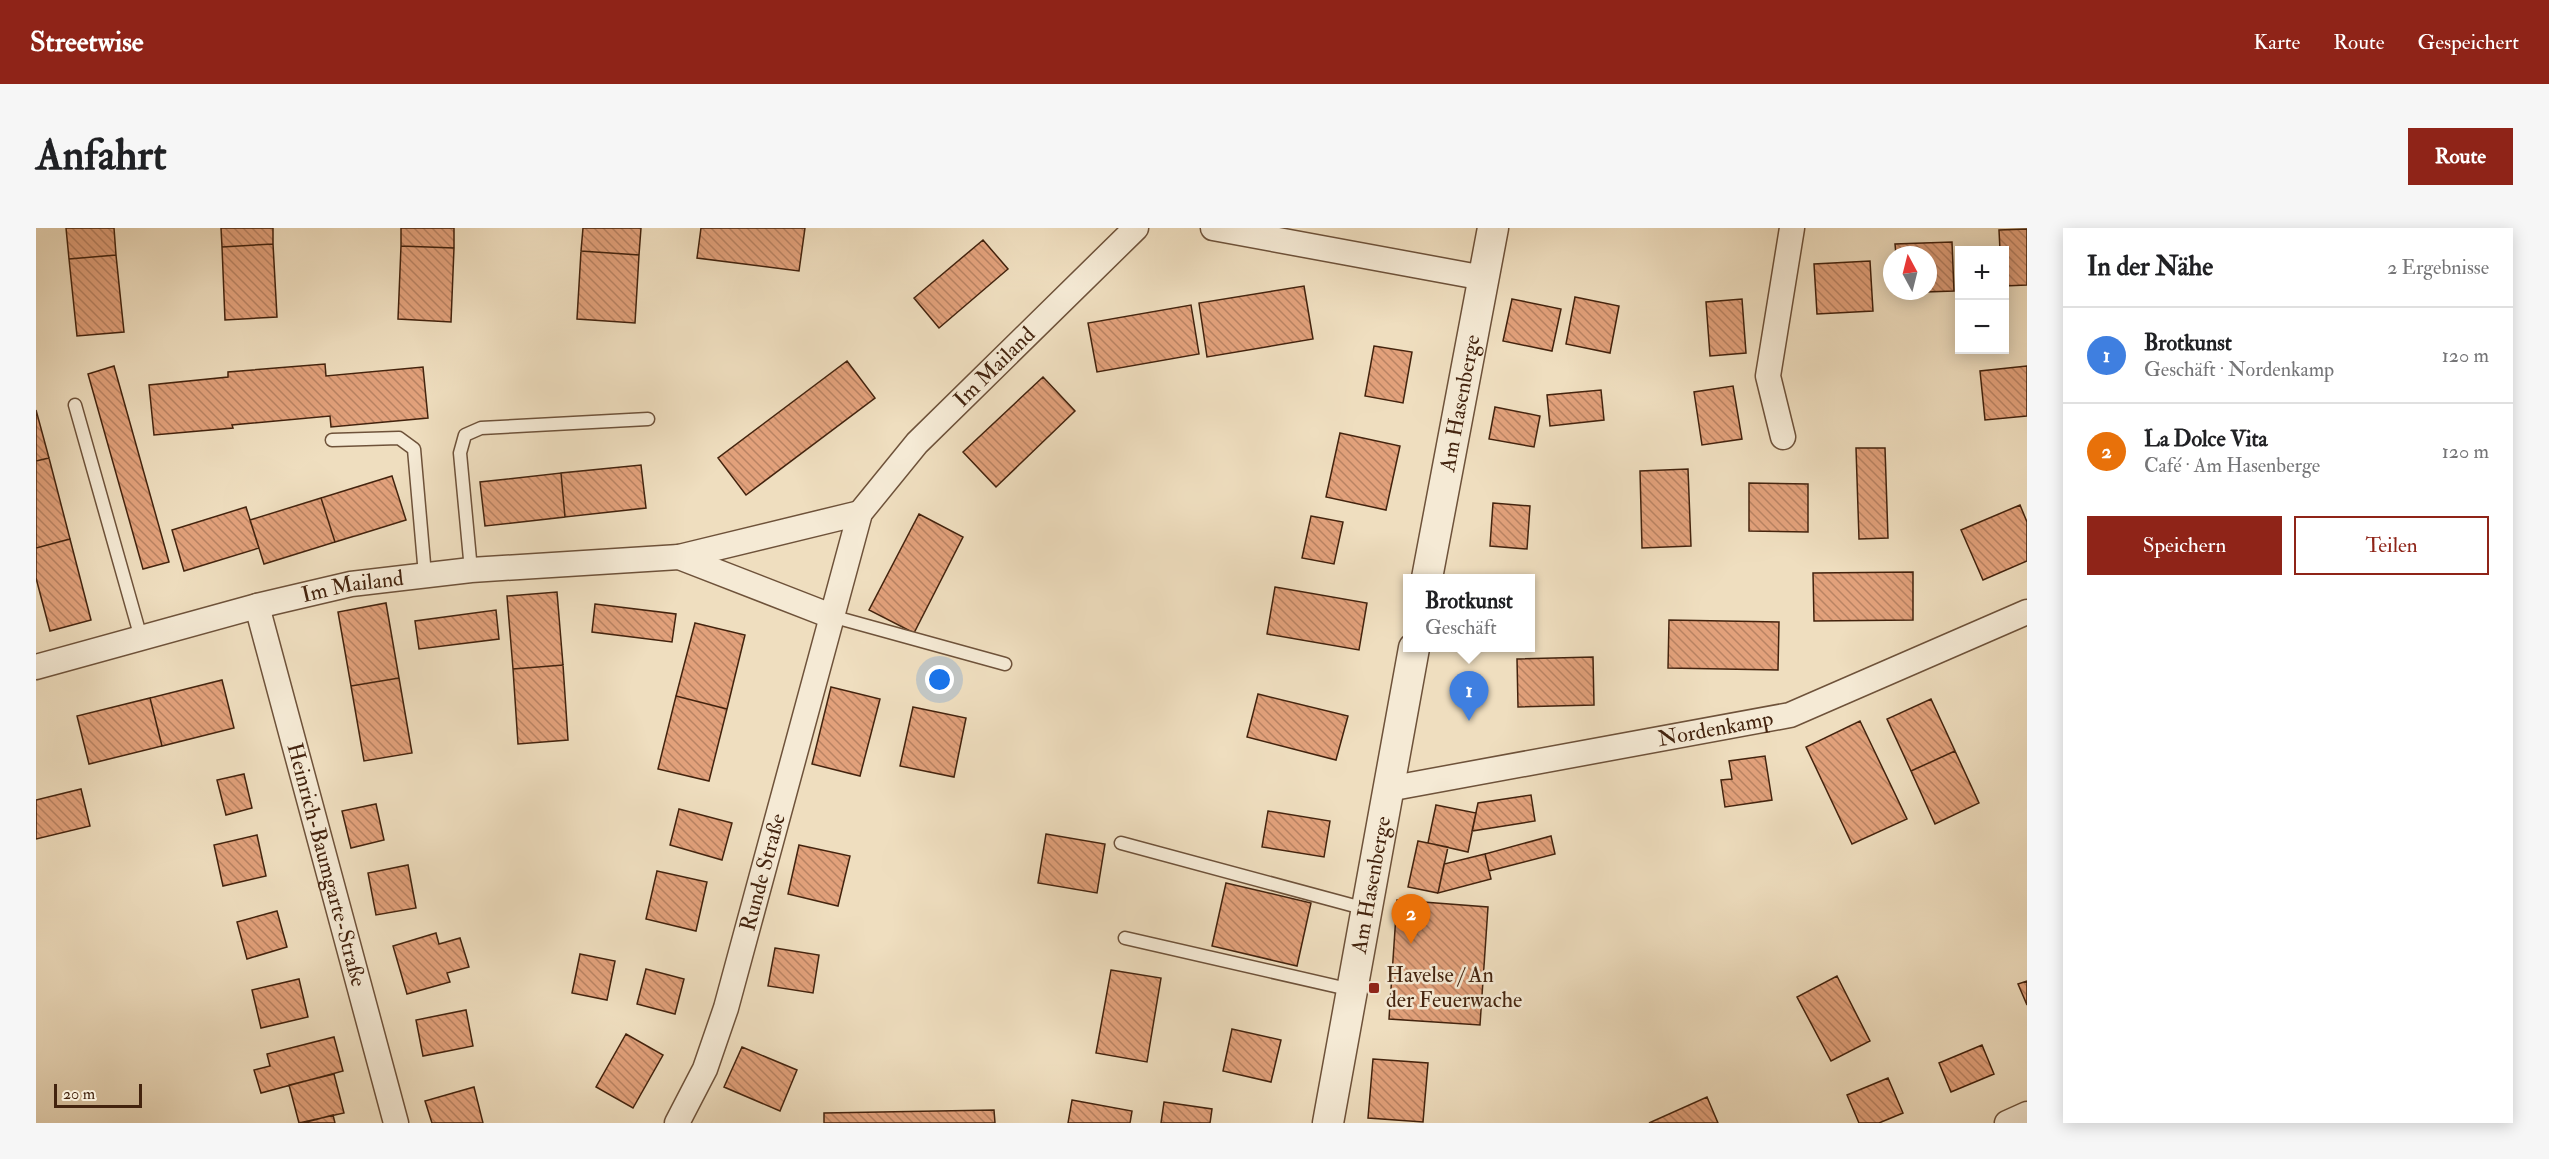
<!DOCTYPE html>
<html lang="de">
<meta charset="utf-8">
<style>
:root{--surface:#fff;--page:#f6f6f6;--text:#202124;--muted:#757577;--line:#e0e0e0;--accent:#8f2418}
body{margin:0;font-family:"IM FELL Double Pica",serif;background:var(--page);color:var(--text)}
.controls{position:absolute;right:18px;top:18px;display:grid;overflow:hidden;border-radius:0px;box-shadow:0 3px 15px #0003}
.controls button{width:54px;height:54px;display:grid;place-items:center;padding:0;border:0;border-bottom:2px solid var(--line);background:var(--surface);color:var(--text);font:30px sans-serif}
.compass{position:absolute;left:1847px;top:18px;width:54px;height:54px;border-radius:50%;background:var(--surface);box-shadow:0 3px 15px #0003;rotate:353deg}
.scale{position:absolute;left:18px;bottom:15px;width:88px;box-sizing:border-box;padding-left:6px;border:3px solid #43230e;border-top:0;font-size:16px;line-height:21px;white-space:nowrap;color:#43230e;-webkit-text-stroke:4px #f5ead5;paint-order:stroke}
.you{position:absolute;left:904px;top:452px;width:21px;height:21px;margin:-15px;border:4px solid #fff;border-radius:50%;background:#1a73e8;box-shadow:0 0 0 9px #1a73e833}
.badge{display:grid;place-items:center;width:39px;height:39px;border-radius:50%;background:var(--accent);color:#fff;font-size:20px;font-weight:700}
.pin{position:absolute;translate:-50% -50px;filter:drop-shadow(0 2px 3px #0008)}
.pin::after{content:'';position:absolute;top:32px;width:21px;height:18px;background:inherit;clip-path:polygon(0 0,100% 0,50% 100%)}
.popup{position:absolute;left:1367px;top:346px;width:132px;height:78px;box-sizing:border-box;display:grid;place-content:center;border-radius:0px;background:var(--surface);filter:drop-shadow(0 2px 4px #0005);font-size:20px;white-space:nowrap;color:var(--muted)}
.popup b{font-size:22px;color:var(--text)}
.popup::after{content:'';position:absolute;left:50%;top:100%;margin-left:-12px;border:12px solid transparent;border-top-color:var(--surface)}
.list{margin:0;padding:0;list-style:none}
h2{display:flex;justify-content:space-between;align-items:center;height:78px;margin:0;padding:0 24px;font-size:26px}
h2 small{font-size:20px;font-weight:400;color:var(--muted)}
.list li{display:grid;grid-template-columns:39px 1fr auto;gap:18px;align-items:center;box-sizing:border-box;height:96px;padding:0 24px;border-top:2px solid var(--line)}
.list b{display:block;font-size:22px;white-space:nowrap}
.list p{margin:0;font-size:20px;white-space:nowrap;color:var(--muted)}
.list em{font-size:20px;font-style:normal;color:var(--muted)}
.actions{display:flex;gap:12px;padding:18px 24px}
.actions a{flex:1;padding:14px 0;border:2px solid var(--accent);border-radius:0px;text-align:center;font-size:21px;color:var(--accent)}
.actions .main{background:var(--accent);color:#fff}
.map{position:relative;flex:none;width:1991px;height:895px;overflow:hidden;border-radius:0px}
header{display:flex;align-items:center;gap:36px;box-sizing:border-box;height:84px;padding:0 30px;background:var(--accent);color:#fff}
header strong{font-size:28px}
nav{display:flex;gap:33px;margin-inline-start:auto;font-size:21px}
.intro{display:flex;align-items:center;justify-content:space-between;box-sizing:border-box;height:144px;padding:0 36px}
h1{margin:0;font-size:42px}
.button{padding:15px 27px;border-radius:0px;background:var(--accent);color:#fff;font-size:21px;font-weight:700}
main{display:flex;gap:36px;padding:0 36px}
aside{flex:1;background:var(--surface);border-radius:0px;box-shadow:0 3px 15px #0003}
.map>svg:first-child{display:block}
.building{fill:url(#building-back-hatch);stroke:#43230e;stroke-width:1.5}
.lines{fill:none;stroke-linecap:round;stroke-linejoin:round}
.service-casing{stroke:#6e523a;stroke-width:15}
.minor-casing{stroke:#6e523a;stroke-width:27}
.tertiary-casing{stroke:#6e523a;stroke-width:33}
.service{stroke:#f5ead5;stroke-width:12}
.minor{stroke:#f5ead5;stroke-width:24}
.tertiary{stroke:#f5ead5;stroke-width:30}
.poi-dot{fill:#8f2418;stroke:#f5ead5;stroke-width:2}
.labels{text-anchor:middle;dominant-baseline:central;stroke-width:5;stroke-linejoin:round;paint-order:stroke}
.street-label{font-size:22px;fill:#43230e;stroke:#f5ead5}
.poi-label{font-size:22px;fill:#43230e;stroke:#f5ead5;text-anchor:start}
</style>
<header>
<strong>Streetwise</strong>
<nav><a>Karte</a><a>Route</a><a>Gespeichert</a></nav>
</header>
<div class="intro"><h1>Anfahrt</h1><a class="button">Route</a></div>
<main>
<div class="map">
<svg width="1991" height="895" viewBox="0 0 1991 895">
<defs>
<pattern id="building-back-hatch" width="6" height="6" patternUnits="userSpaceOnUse" patternTransform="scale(1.5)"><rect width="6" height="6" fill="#e2a17b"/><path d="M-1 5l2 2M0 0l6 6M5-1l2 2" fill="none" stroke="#b98363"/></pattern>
</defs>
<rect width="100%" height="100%" fill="#efdebf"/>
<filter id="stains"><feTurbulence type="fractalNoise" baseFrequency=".00333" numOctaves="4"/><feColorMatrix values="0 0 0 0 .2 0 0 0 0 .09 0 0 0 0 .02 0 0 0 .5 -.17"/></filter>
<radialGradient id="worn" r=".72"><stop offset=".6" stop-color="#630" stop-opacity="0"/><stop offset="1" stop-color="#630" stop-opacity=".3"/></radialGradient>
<!-- building -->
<path class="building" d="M 30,0 L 78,0 L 80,27 L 33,31 Z
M 185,0 L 237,0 L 237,16 L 186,19 Z
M 365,0 L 418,0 L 418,20 L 365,18 Z
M 547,0 L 605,0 L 603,27 L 545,23 Z
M 665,0 L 769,0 L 763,43 L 661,30 Z
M 1991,1 L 1991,57 L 1968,58 L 1968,22 L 1964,22 L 1963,2 Z
M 947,12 L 972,41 L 903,100 L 878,70 Z
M 1916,14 L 1918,63 L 1861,65 L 1861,63 L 1892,63 L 1892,27 L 1860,27 L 1859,16 Z
M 237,16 L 241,89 L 189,92 L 186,19 Z
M 365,18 L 418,20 L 415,94 L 362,91 Z
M 545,23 L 603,27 L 599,95 L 541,91 Z
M 80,27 L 88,104 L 41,108 L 33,31 Z
M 1834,33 L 1837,83 L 1781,86 L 1778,36 Z
M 1268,58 L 1277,111 L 1171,129 L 1163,75 Z
M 1539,69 L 1583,78 L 1574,125 L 1530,116 Z
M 1476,71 L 1525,81 L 1516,123 L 1467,113 Z
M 1706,71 L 1710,125 L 1674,128 L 1670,74 Z
M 1155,77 L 1163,126 L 1061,144 L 1052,95 Z
M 1338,118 L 1376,124 L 1367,175 L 1329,168 Z
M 811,133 L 839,170 L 710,267 L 682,230 Z
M 289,136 L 290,148 L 387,139 L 392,190 L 295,199 L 294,188 L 196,197 L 197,200 L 118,207 L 113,157 L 192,149 L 192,144 Z
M 78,138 L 133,334 L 107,341 L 52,146 Z
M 1991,138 L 1991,188 L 1949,192 L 1944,143 Z
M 1007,149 L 1039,183 L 960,259 L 927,224 Z
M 1697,158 L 1706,211 L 1666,217 L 1658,164 Z
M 1565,162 L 1568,192 L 1514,198 L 1511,167 Z
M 1459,179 L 1504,188 L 1498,219 L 1453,211 Z
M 0,182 L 13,230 L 0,233 Z
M 1304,205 L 1364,218 L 1350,282 L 1290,269 Z
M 1820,220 L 1849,220 L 1852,310 L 1823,311 Z
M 13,230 L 34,311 L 0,320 L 0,233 Z
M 605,237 L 610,280 L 529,289 L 525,245 Z
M 1652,241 L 1655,318 L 1606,320 L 1604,243 Z
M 525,245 L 529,289 L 449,298 L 444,254 Z
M 356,248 L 370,292 L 299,314 L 285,270 Z
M 1713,255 L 1772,256 L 1772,304 L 1713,303 Z
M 285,270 L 299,314 L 228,336 L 214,292 Z
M 1457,275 L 1494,278 L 1491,321 L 1454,318 Z
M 1984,277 L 1991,294 L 1991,333 L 1947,352 L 1925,302 Z
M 210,279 L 223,320 L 148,343 L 136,302 Z
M 883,286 L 927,309 L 878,405 L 833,382 Z
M 1275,288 L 1307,294 L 1298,336 L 1266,330 Z
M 34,311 L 55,392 L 14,403 L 0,350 L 0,320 Z
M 1877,344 L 1877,392 L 1778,393 L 1777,345 Z
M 1239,359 L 1331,375 L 1323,422 L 1231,406 Z
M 521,364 L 527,437 L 477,441 L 471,368 Z
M 350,375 L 363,450 L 315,458 L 302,384 Z
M 559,376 L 640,386 L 636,414 L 556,404 Z
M 460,382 L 463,411 L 383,421 L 379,393 Z
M 1633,392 L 1743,394 L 1742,442 L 1632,440 Z
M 659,395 L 709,407 L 691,481 L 640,468 Z
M 1557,429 L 1558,477 L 1482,479 L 1481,431 Z
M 527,437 L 532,512 L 482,516 L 477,441 Z
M 363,450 L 376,525 L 328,533 L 315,458 Z
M 186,452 L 198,500 L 126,518 L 114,470 Z
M 795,459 L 844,471 L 824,548 L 776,536 Z
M 1222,466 L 1312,488 L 1300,532 L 1211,509 Z
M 640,468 L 691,481 L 673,553 L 622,541 Z
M 114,470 L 126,518 L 53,536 L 41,488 Z
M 1895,471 L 1919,523 L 1875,543 L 1851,491 Z
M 877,479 L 930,490 L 918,549 L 864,538 Z
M 1824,493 L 1871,591 L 1816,616 L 1770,519 Z
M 1919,523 L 1943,575 L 1899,596 L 1875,543 Z
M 1729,528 L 1736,572 L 1689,579 L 1685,552 L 1696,551 L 1693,533 Z
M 208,546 L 216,580 L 190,587 L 181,552 Z
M 45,561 L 54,598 L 0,611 L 0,572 Z
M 1495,567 L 1499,593 L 1436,603 L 1442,575 Z
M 340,576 L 348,612 L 315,620 L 306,583 Z
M 1400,577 L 1440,585 L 1432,624 L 1392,615 Z
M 643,581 L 696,595 L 686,632 L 634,617 Z
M 1232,583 L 1294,593 L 1288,629 L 1226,619 Z
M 1010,606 L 1069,616 L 1061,665 L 1002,655 Z
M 221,607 L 230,648 L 187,658 L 178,617 Z
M 1515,608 L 1519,626 L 1453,643 L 1449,626 Z
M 1382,613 L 1412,619 L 1402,665 L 1372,659 Z
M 763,617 L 814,628 L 802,678 L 752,666 Z
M 1449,626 L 1455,651 L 1402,665 L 1408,636 Z
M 372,637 L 380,680 L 340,687 L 332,645 Z
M 621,643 L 671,654 L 660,703 L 610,691 Z
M 1190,655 L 1275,675 L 1261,738 L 1176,718 Z
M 1361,672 L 1452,679 L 1444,797 L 1353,791 Z
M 241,683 L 251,719 L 211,731 L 201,694 Z
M 400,705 L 403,716 L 424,710 L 433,739 L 411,745 L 414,754 L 371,766 L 357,718 Z
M 739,720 L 783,727 L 777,765 L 732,758 Z
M 544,726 L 579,733 L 571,772 L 536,765 Z
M 610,741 L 648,751 L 639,786 L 601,776 Z
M 1075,742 L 1125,750 L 1111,834 L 1060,825 Z
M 1801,748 L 1834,813 L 1795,833 L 1761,769 Z
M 263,751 L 272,789 L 225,800 L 216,762 Z
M 1991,753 L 1991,777 L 1982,756 Z
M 430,782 L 437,818 L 387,828 L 380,792 Z
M 1196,801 L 1245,812 L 1235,854 L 1187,843 Z
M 590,806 L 627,827 L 597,880 L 560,859 Z
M 298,809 L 307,843 L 225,865 L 218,842 L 234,838 L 231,826 Z
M 1946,817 L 1958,846 L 1915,864 L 1903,835 Z
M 706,819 L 761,842 L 744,883 L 688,859 Z
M 1337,831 L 1392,835 L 1387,894 L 1332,890 Z
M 298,846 L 308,885 L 263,895 L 253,857 Z
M 1852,850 L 1867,885 L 1843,895 L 1823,895 L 1811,867 Z
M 438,859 L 447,895 L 396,895 L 389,873 Z
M 1671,869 L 1682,895 L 1613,895 Z
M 1036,872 L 1096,883 L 1094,895 L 1032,895 Z
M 1128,874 L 1176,881 L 1174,895 L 1125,895 Z
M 958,882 L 959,895 L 788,895 L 788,885 Z
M 297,887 L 299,895 L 267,895 Z"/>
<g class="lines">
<!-- service casing -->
<g class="service-casing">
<path id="service" d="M 39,177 L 105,410
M 296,212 L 363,210 L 378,221 L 389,347
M 435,342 L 424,225 L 429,207 L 445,200 L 612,191
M 795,388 L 969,436
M 1085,615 L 1330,681
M 1089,710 L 1316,762"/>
</g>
<!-- minor casing -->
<g class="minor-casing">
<g id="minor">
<path d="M 1177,0 L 1448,50"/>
<path d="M 1747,209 L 1732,148 L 1756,0"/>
<path d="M 643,329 L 824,285"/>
<path id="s1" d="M 221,378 L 360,895"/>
<path id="s2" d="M 0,439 L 221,378 L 315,356 L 435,342 L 643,329 L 795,388"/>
<path id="s3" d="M 1352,561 L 1754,487 L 1991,384"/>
<path id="s4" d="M 641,895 L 669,841 L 690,780 L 824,285 L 881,215 L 1100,0"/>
<path d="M 1971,895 L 1991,886"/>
</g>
</g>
<!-- tertiary casing -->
<g class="tertiary-casing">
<g id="tertiary">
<path id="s5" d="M 1391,350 L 1457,0"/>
<path id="s6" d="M 1292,895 L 1378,420"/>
</g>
</g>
<!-- service -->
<use href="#service" class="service"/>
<!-- minor -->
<use href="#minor" class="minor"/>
<!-- tertiary -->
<use href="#tertiary" class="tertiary"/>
</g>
<!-- markers -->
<rect class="poi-dot" x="1332" y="754" width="12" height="12" rx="3"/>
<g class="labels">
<!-- street labels -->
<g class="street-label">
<text stroke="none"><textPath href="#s4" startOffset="837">Im Mailand</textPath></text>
<text stroke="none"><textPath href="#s5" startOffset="178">Am Hasenberge</textPath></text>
<text stroke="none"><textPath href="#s2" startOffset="327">Im Mailand</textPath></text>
<text stroke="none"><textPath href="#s3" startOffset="333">Nordenkamp</textPath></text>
<text stroke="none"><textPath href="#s1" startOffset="268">Heinrich-Baumgarte-Straße</textPath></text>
<text stroke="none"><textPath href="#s4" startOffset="266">Runde Straße</textPath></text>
<text stroke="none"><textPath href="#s6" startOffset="242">Am Hasenberge</textPath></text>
</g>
<!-- poi labels -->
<g class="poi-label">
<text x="1350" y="747">Havelse / An<tspan x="1350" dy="25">der Feuerwache</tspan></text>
</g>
</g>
<rect width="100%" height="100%" filter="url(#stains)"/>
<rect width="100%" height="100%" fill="url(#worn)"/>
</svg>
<div class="controls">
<button>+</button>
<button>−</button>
</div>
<svg class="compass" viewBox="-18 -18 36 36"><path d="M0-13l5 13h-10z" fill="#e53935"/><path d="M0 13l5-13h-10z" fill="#757577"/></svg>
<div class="scale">20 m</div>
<div class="you"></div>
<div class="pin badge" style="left:1433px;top:493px;background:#3f7fe0">1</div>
<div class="popup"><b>Brotkunst</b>Geschäft</div>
<div class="pin badge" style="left:1375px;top:716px;background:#e8710a">2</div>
</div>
<aside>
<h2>In der Nähe<small>2 Ergebnisse</small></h2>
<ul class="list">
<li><span class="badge" style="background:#3f7fe0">1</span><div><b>Brotkunst</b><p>Geschäft · Nordenkamp</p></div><em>120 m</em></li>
<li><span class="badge" style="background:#e8710a">2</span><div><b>La Dolce Vita</b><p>Café · Am Hasenberge</p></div><em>120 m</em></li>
</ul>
<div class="actions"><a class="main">Speichern</a><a>Teilen</a></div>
</aside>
</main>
